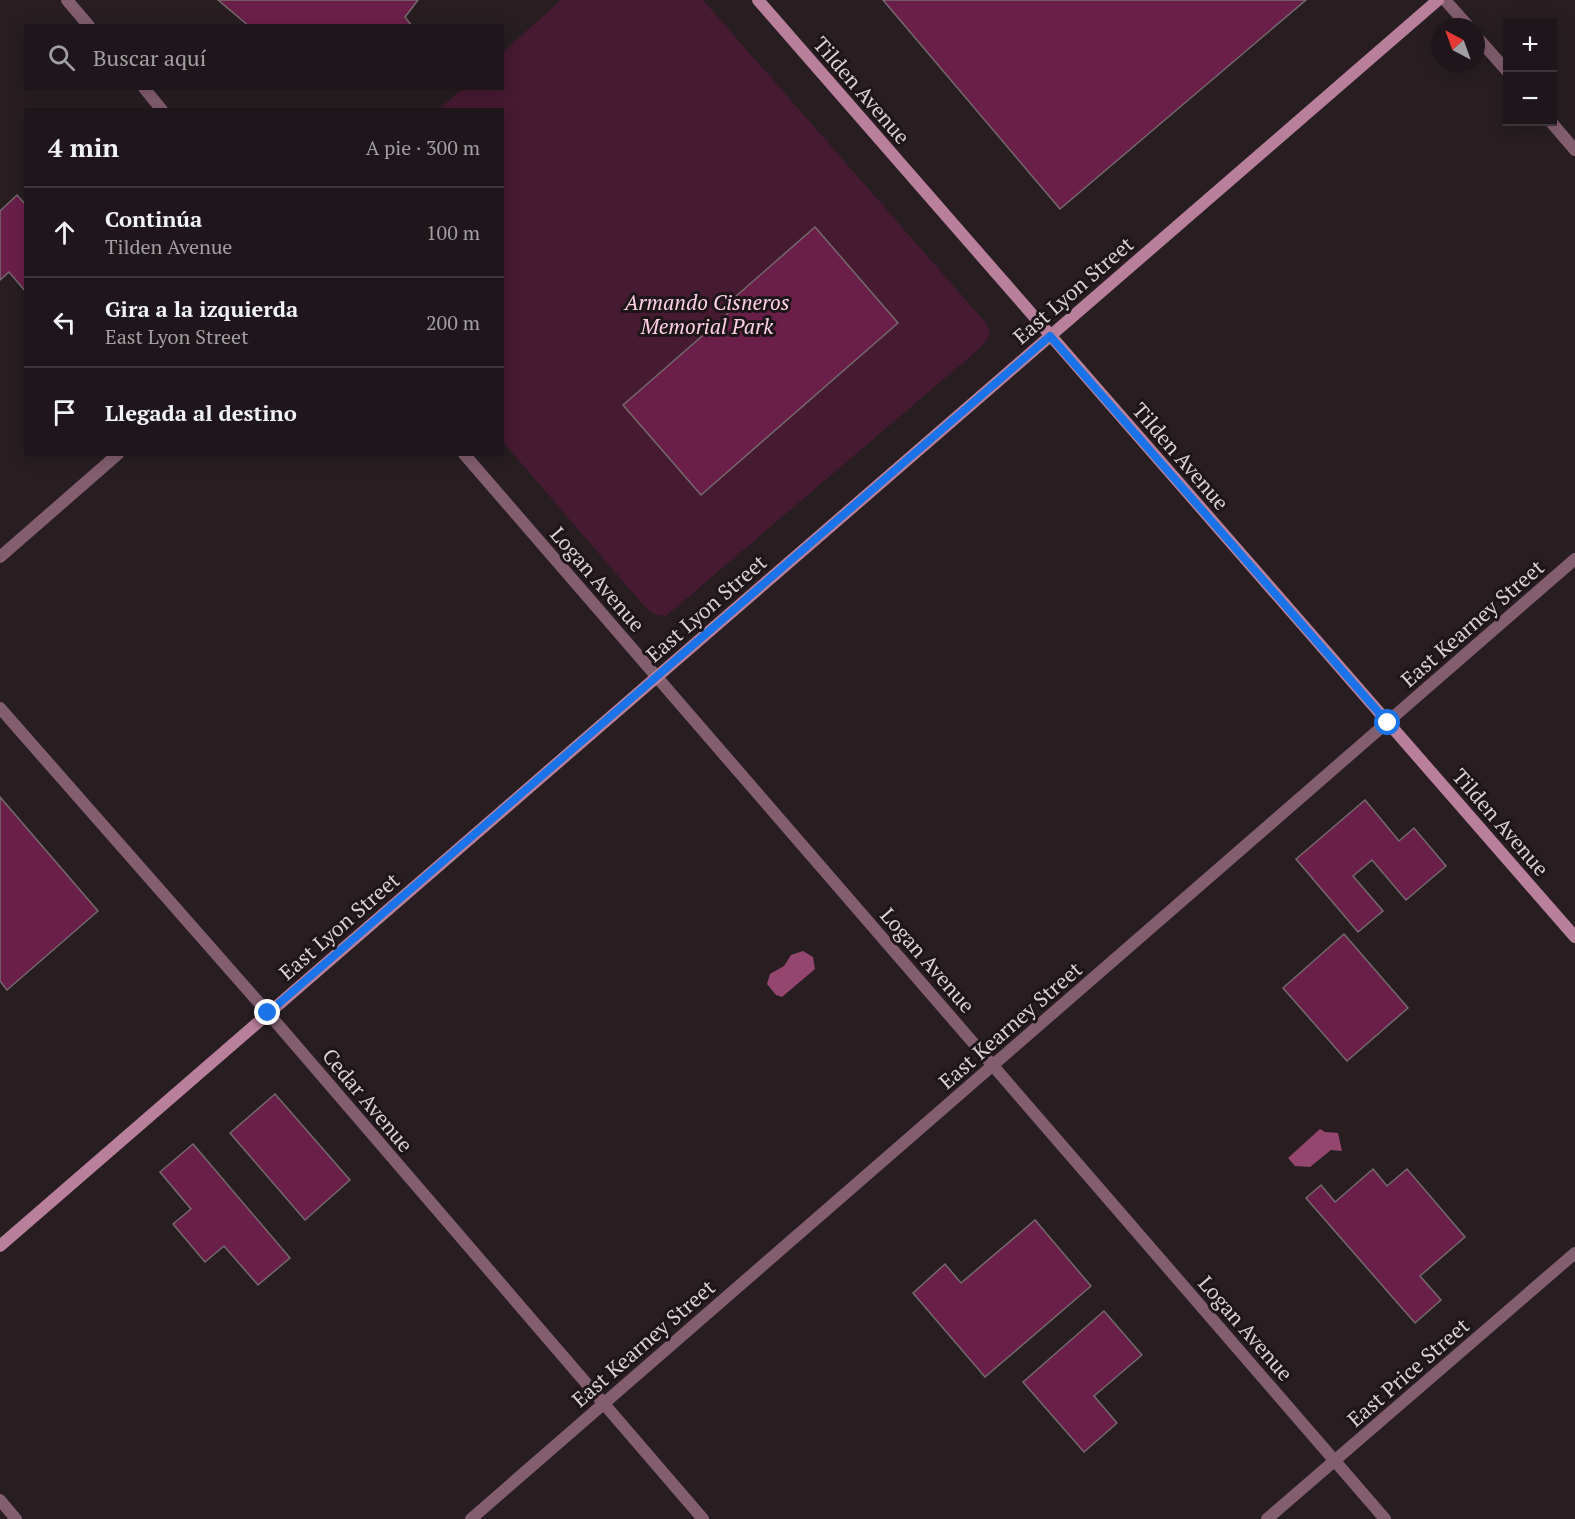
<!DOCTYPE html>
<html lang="es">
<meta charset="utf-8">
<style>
:root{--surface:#1e161a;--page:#261f23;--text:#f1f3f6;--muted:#a19fa2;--line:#3c3539}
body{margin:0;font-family:"PT Serif",serif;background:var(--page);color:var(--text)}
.controls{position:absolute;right:18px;top:18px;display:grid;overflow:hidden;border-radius:0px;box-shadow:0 3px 15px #0003}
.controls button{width:54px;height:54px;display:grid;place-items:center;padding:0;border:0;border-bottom:2px solid var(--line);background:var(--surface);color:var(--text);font:30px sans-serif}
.compass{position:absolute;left:1431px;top:18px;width:54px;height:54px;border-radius:50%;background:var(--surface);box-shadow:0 3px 15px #0003;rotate:319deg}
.stop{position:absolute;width:18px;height:18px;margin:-14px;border:4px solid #1a73e8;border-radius:50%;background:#fff}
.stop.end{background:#1a73e8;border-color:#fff;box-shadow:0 2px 6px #0008}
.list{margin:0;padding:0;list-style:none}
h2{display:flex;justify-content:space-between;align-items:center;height:78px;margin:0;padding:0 24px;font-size:26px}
h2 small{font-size:20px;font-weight:400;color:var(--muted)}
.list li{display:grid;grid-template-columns:39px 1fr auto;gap:18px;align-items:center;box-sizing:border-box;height:90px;padding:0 24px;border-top:2px solid var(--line)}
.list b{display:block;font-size:22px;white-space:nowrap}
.list p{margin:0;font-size:20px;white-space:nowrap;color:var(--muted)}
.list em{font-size:20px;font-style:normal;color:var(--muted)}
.icon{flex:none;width:33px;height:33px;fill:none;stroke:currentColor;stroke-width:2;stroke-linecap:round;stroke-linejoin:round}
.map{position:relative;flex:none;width:1575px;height:1519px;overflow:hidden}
.search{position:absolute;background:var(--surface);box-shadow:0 3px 15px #0003;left:24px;top:24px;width:480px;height:66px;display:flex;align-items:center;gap:15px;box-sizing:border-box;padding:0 21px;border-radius:0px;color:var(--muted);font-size:22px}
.panel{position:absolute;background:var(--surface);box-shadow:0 3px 15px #0003;left:24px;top:108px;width:480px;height:348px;border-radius:0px}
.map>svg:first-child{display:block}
.green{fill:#461a31}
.water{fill:#94466e}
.building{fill:#6a1f49;stroke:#75696e;stroke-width:1.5}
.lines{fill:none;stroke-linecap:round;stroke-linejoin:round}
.street{stroke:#825e6f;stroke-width:12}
.secondary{stroke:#b9809b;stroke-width:12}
.route{stroke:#1a73e8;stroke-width:8}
.labels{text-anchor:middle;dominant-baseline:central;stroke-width:6;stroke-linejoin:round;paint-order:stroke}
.street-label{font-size:21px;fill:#d8d1d4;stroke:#1e1519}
.park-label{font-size:21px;font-style:italic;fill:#fed0e5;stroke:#1e1519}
</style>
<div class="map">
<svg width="1575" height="1519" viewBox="0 0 1575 1519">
<rect width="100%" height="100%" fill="#281e22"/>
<!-- green -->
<path class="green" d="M 561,0 L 703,0 L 985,322 L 991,333 L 980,348 L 666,616 L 653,614 L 645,607 L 503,442 L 502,110 L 438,110 L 462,89 L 502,88 L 503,52 Z"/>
<!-- water -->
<path class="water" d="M 803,951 L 813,957 L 815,969 L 782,997 L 776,995 L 767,984 L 770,974 L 784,966 L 791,955 Z
M 1320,1129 L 1325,1132 L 1338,1133 L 1342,1151 L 1331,1150 L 1310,1167 L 1295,1166 L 1288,1158 Z"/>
<!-- building -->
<path class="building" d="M 218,0 L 418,0 L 405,17 L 412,26 L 249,26 Z
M 883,0 L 1306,0 L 1060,209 Z
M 17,195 L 26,205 L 26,292 L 9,272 L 0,280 L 0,211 Z
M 815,227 L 898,323 L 701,495 L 623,405 L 740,303 L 735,297 Z
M 0,797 L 98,911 L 7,990 L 0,981 Z
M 1365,800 L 1399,841 L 1414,828 L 1446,866 L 1406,900 L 1372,860 L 1353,876 L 1383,911 L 1358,932 L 1296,859 Z
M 1344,934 L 1408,1008 L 1347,1061 L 1283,988 Z
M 275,1094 L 350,1180 L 305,1220 L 230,1133 Z
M 193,1144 L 290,1258 L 258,1285 L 224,1246 L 205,1262 L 173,1224 L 191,1209 L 160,1172 Z
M 1373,1169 L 1387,1186 L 1407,1169 L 1465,1237 L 1420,1276 L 1441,1300 L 1415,1323 L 1306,1198 L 1321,1185 L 1335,1202 Z
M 1035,1220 L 1091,1286 L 985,1377 L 913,1293 L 945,1264 L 961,1283 Z
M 1104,1311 L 1142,1355 L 1094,1396 L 1117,1423 L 1084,1452 L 1023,1382 Z"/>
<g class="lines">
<!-- street -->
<path class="street" d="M 67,0 L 89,26
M 1445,0 L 1469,27
M 1476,36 L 1508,72
M 144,88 L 162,110
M 1551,122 L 1575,150
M 464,454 L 1385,1519
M 0,557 L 118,454
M 0,708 L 268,1013 L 703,1519
M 0,1500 L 16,1519
M 471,1519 L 1575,559
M 1267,1519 L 1575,1253"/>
<!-- secondary -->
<path class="secondary" d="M 758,0 L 1575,937
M 0,1246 L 1438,0"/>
</g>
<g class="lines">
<!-- route -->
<path class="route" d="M 268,1013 L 1050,336 L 1388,723"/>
</g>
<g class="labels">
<!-- street labels -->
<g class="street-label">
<text transform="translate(862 90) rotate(49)">Tilden Avenue</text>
<text transform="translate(1073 290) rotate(-41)">East Lyon Street</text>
<text transform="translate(1181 456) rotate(49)">Tilden Avenue</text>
<text transform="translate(598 579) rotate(49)">Logan Avenue</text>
<text transform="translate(706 608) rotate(-41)">East Lyon Street</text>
<text transform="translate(1472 623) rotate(-41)">East Kearney Street</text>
<text transform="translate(1501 822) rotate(49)">Tilden Avenue</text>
<text transform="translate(339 926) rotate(-41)">East Lyon Street</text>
<text transform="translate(928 960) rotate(49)">Logan Avenue</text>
<text transform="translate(1010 1025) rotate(-41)">East Kearney Street</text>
<text transform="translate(368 1100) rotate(50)">Cedar Avenue</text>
<text transform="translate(1246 1328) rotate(49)">Logan Avenue</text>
<text transform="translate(643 1343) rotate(-41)">East Kearney Street</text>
<text transform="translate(1408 1372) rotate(-41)">East Price Street</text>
</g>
<!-- park labels -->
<g class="park-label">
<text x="707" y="302">Armando Cisneros<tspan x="707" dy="24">Memorial Park</tspan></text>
</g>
</g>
</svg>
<div class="controls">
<button>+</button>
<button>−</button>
</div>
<svg class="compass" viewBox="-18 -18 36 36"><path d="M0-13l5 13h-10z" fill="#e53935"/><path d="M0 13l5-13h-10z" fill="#a19fa2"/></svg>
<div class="stop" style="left:1388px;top:723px"></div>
<div class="stop end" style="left:268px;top:1013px"></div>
<div class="search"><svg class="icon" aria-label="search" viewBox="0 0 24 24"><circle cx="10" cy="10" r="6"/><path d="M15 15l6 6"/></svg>Buscar aquí</div>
<section class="panel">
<h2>4 min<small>A pie · 300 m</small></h2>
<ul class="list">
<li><svg class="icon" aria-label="ahead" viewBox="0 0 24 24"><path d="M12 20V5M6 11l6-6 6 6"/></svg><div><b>Continúa</b><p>Tilden Avenue</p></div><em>100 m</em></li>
<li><svg class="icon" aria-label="left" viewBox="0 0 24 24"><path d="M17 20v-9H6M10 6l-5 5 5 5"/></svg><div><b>Gira a la izquierda</b><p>East Lyon Street</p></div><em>200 m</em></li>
<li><svg class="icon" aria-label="arrive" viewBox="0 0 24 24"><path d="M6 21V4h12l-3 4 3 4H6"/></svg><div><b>Llegada al destino</b></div></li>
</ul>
</section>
</div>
